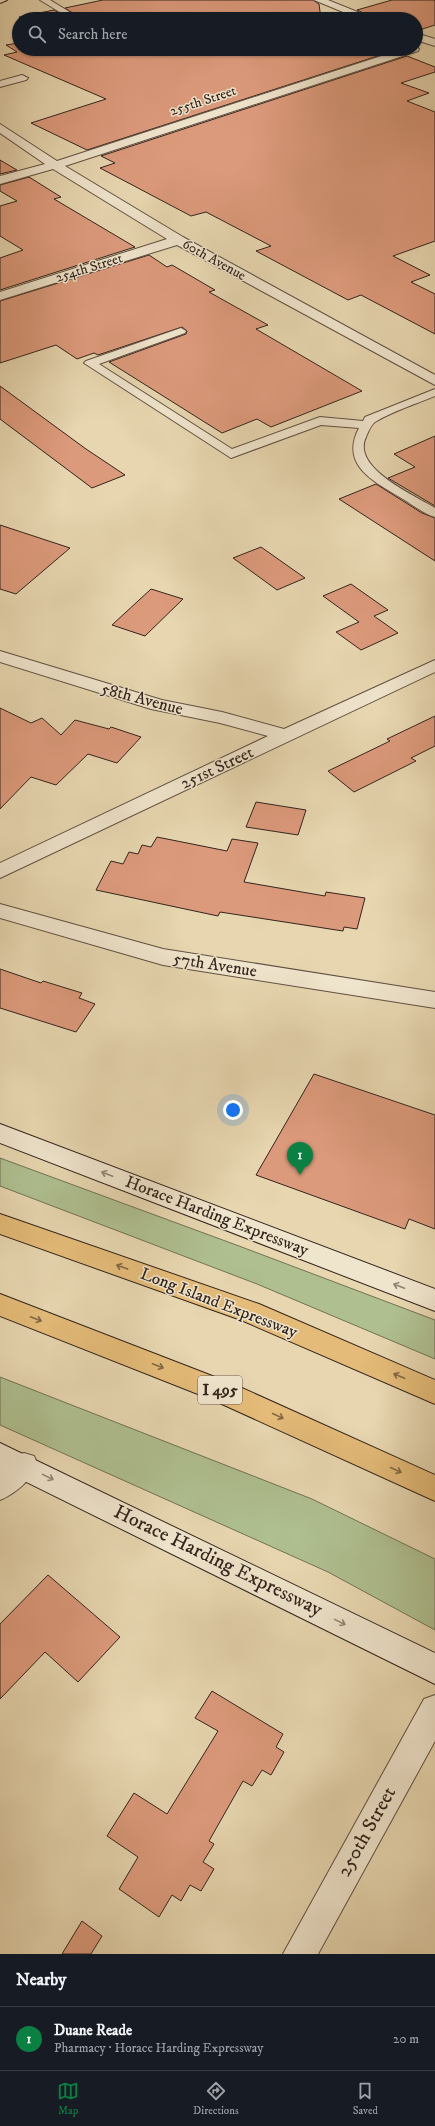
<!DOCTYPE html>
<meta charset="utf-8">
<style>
:root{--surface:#171b24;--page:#242831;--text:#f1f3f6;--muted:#9ea1a6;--line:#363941;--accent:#0b8043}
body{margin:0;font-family:"IM FELL DW Pica",serif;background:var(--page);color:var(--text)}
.you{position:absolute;left:233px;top:1110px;width:14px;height:14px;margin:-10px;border:3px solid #fff;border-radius:50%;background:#1a73e8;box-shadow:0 0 0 6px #1a73e833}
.badge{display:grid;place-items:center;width:26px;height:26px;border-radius:50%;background:var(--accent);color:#fff;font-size:13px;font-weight:700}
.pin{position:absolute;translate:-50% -33px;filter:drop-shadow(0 1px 2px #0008)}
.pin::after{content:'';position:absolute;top:21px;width:14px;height:12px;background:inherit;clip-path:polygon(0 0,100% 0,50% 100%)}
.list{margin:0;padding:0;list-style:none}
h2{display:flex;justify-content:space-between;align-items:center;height:52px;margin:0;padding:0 16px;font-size:17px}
h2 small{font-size:13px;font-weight:400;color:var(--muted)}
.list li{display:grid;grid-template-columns:26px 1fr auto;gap:12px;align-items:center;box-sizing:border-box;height:64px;padding:0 16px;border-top:1px solid var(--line)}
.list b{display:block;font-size:15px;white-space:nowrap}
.list p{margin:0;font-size:13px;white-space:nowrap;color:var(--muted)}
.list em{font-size:13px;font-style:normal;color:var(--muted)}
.icon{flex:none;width:22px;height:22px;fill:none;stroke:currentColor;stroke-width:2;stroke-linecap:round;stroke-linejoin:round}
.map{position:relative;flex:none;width:435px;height:1954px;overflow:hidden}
.search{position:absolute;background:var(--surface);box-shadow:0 1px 3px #0004;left:12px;right:12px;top:12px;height:44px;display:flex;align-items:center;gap:10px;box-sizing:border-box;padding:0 14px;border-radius:22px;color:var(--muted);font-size:15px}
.sheet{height:116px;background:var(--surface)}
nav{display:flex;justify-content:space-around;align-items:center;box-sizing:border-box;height:56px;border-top:1px solid var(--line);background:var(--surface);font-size:11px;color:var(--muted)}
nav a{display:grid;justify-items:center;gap:2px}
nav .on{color:var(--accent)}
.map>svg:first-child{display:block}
.green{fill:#afbf90;stroke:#717256}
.building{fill:#dc9a7c;stroke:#33241d}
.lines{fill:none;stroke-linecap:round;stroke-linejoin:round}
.service-casing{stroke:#605042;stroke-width:2}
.minor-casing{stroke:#605042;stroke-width:2}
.secondary-casing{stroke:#33241d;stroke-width:2}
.motorway-casing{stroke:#33241d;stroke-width:2}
.service{fill:#efe4cc;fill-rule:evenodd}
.minor{fill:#efe4cc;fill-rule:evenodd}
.secondary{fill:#efe4cc;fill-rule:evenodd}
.motorway{fill:#e4bb78;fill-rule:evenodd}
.oneway{stroke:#918474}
.oneway2{stroke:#836846}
.labels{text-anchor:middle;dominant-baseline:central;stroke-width:3;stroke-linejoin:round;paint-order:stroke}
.far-street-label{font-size:14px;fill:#33241d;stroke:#efe4cc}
.shield{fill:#efe4cc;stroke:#6b5e52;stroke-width:1}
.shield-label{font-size:16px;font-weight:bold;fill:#33241d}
.street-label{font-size:17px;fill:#33241d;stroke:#efe4cc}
.near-street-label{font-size:20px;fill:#33241d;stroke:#efe4cc}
</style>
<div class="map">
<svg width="435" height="1954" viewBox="0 0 435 1954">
<rect width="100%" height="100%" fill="#e7d6b0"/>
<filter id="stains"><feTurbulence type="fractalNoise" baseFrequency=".005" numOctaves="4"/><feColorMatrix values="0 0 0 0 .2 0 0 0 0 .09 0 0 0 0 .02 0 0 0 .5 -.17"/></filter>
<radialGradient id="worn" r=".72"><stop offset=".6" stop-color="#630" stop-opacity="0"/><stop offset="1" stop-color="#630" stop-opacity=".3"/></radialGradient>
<!-- green -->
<path class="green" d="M 0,1158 L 239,1246 L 435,1320 L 435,1359 L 257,1284 L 0,1186 Z
M 0,1377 L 312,1499 L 435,1559 L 435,1630 L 328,1572 L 0,1425 Z"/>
<!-- building -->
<path class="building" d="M 103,0 L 313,0 L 319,4 L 321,19 L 82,19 L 65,8 Z
M 392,0 L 435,0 L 435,25 L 416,31 L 416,19 L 376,19 L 357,10 Z
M 54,10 L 68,19 L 23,19 L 19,17 Z
M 19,43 L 19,49 L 389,49 L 393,51 L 87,150 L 31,123 L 106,99 L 4,55 L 17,52 L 6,45 Z
M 407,56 L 435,67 L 435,72 L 401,83 L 429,93 L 407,101 L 435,112 L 435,241 L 393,256 L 430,275 L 411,282 L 435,294 L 435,334 L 361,295 L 348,300 L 256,251 L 271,246 L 206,212 L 191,216 L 100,168 L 115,163 L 101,156 Z
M 0,160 L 17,170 L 0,174 Z
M 29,177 L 61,197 L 54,199 L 135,247 L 0,290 L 0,258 L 23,250 L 0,236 L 0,206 L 17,201 L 0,191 L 0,185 Z
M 149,255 L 167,267 L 172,265 L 215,290 L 209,292 L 268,325 L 256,329 L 362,391 L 271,427 L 257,419 L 222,433 L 109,362 L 186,334 L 187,331 L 182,327 L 98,355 L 94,353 L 77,359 L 56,345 L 0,363 L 0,301 Z
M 0,386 L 86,449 L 125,475 L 92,488 L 0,419 Z
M 435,436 L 435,506 L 388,478 L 415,467 L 394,454 Z
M 376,484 L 422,513 L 435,518 L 435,561 L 339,499 Z
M 0,525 L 70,548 L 16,594 L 0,589 Z
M 261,547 L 305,578 L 277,590 L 233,558 Z
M 351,584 L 388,610 L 374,616 L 398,633 L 361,650 L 336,632 L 359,622 L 323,596 Z
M 151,589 L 183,599 L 145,636 L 112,625 Z
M 0,708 L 31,723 L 42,718 L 61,735 L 75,720 L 109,729 L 111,727 L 141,737 L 117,763 L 88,754 L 56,785 L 31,777 L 0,809 Z
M 435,716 L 435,746 L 411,758 L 416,761 L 354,792 L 328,771 L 390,741 L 387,739 Z
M 256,802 L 306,810 L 298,835 L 246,827 Z
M 157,837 L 227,851 L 232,839 L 258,843 L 244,882 L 325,896 L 326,892 L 365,898 L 357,929 L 344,927 L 343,931 L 220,912 L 218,916 L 96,890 L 111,861 L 123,864 L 129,852 L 138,854 L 142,845 L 151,847 Z
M 0,969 L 41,983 L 43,981 L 82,993 L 79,998 L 95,1004 L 76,1032 L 0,1008 Z
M 314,1074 L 435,1115 L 435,1229 L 409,1219 L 405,1229 L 256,1175 Z
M 48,1575 L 120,1637 L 78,1682 L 45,1652 L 0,1699 L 0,1624 Z
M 212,1691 L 283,1734 L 276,1747 L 284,1752 L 271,1775 L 262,1770 L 252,1786 L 243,1781 L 209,1841 L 214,1844 L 203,1862 L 214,1869 L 201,1891 L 190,1885 L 181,1901 L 172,1895 L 159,1917 L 119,1889 L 138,1857 L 107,1836 L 134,1793 L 167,1814 L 218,1731 L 195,1718 Z
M 82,1921 L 102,1936 L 91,1954 L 62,1954 Z"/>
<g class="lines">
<!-- service casing -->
<g class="service-casing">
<path id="service" d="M 40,0 L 50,0 L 81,19 L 71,19 Z
M 181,328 L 186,331 L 185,333 L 99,364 L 232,449 L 320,417 L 363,421 L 365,417 L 435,389 L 435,396 C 416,404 393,411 375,422 C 372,424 368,432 366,437 C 351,468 414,495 435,508 L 435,517 C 424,514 413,505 403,499 C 375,482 339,466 359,428 L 321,425 L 231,458 L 84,363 L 86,361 Z"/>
</g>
<!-- minor casing -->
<g class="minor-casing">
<path id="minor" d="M 314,0 L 328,0 L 375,19 L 360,19 Z
M 416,33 L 435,39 L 435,46 L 416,40 Z
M 416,46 L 419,49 L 418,51 L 65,166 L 183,237 L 435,375 L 435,385 L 177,245 L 0,300 L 0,292 L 167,239 L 53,169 L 0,184 L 0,176 L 45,164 L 0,133 L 0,124 L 57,161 L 403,49 L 416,49 Z
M 22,75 L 28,78 L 26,80 L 0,87 L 0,81 Z
M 0,651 L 162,700 L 222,712 L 284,729 L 435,660 L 435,672 L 0,878 L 0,863 L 268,736 L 220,723 L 151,709 L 0,662 Z
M 0,904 L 163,949 L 435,992 L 435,1008 L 163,965 L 0,918 Z
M 24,1453 L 34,1456 L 38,1465 C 31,1480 15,1494 0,1500 L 0,1469 L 14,1456 Z
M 435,1695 L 435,1741 L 318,1954 L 283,1954 L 424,1699 Z"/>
</g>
<!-- secondary casing -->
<g class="secondary-casing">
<path id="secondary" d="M 0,0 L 7,0 L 0,3 Z
M 0,1124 L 435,1289 L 435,1311 L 0,1143 Z
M 0,1443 L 435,1653 L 435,1684 L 0,1469 Z"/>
</g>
<!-- motorway casing -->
<g class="motorway-casing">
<path id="motorway" d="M 0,1214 L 259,1304 L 435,1380 L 435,1404 L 241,1320 L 0,1234 Z
M 0,1294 L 233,1384 L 435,1475 L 435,1501 L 213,1400 L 0,1316 Z"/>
</g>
<!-- service -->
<use href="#service" class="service"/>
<!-- minor -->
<use href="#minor" class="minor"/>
<!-- secondary -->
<use href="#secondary" class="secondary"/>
<!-- motorway -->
<use href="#motorway" class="motorway"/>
</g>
<!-- one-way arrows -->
<defs><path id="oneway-shaft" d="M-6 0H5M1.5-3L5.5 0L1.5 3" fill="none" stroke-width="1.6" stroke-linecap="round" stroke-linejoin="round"/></defs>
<g class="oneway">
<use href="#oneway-shaft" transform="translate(107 1174) rotate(-159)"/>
<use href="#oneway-shaft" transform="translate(399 1286) rotate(-159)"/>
<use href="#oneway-shaft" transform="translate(48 1477) rotate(26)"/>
<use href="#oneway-shaft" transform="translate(340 1622) rotate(26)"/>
</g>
<g class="oneway2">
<use href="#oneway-shaft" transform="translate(122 1267) rotate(-160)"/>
<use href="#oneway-shaft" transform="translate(36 1319) rotate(21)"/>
<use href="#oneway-shaft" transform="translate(158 1366) rotate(21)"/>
<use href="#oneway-shaft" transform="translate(399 1376) rotate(-157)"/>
<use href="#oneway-shaft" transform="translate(278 1416) rotate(25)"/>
<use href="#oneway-shaft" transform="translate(396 1470) rotate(25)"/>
</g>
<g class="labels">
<!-- far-street labels -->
<g class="far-street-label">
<text transform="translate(203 101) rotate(-18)">255th Street</text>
<text transform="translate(214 260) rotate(29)">60th Avenue</text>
<text transform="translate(89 268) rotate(-17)">254th Street</text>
</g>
<!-- shield labels -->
<rect class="shield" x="198" y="1376" width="44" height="28" rx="3"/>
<g class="shield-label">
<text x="220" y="1390">I 495</text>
</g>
<!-- street labels -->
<g class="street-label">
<text transform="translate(142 699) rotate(15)">58th Avenue</text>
<text transform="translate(217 768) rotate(-25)">251st Street</text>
<text transform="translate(215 965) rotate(9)">57th Avenue</text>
<text transform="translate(217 1216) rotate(21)">Horace Harding Expressway</text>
<text transform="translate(219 1303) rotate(21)">Long Island Expressway</text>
</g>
<!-- near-street labels -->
<g class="near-street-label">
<text transform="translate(218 1561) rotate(26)">Horace Harding Expressway</text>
<text transform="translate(367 1832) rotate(-61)">250th Street</text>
</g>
</g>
<rect width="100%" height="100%" filter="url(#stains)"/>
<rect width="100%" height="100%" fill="url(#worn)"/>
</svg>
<div class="you"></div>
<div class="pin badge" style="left:300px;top:1175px">1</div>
<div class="search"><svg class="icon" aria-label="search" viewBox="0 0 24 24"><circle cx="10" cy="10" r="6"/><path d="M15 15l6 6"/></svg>Search here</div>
</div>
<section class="sheet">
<h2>Nearby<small></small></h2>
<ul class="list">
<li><span class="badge">1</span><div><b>Duane Reade</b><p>Pharmacy · Horace Harding Expressway</p></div><em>20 m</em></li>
</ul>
</section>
<nav>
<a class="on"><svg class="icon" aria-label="map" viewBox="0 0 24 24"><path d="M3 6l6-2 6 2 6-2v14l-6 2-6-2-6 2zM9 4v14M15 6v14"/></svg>Map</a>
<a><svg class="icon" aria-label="directions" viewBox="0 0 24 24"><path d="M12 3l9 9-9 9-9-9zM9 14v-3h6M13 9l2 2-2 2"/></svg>Directions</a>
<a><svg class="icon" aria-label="saved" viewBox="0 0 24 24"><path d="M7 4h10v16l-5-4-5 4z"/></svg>Saved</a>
</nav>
